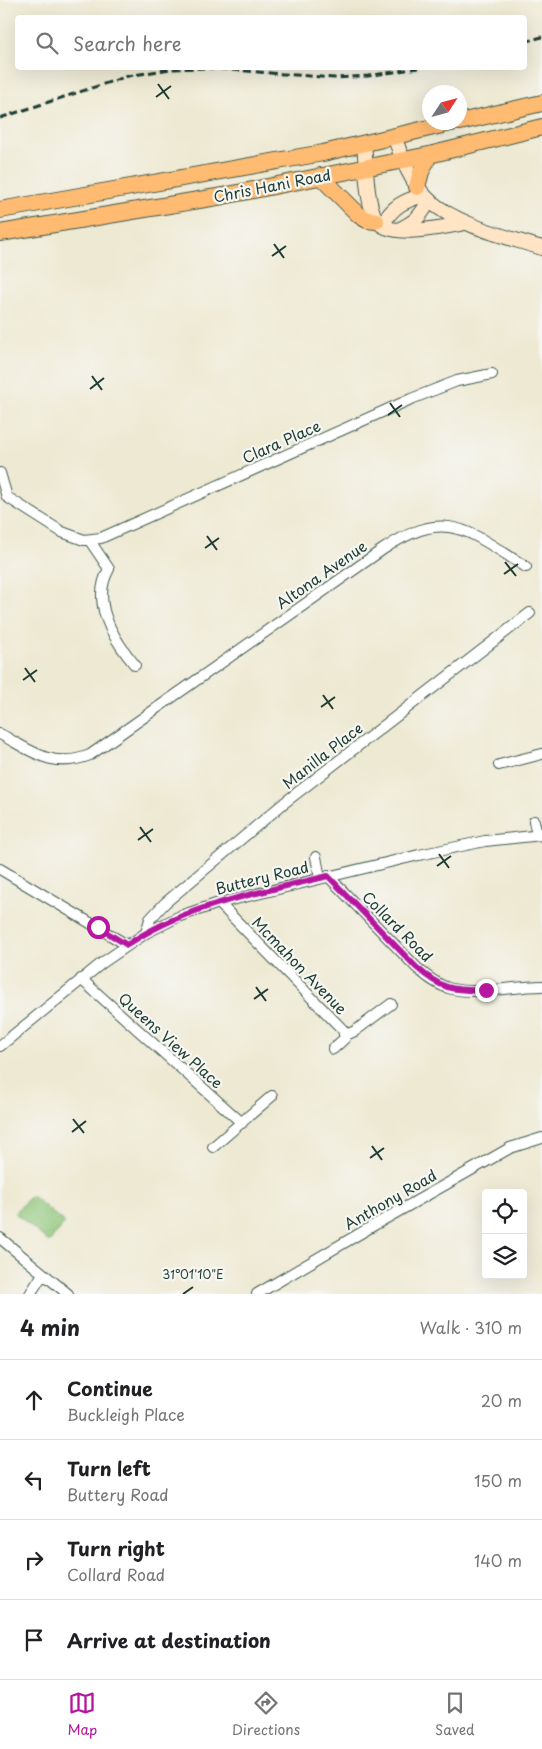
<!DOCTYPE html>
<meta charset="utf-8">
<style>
:root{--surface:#fff;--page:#f2f2f2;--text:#202124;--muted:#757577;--line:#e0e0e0;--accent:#b5179e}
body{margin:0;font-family:"Playpen Sans",sans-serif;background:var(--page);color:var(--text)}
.controls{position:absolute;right:15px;bottom:15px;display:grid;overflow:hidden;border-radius:5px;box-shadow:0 5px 20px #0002}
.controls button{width:45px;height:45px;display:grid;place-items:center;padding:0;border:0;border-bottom:1px solid var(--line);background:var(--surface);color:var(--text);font:25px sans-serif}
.compass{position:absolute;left:422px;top:85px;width:45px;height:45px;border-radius:50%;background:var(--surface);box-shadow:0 5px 20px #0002;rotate:54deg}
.stop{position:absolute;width:15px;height:15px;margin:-11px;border:4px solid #b5179e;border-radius:50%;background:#fff}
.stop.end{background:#b5179e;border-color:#fff;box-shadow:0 1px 5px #0008}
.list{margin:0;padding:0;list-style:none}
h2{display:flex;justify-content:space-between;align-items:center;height:65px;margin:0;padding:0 20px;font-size:21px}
h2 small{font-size:16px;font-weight:400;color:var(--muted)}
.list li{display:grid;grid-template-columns:32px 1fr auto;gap:15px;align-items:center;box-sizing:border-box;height:80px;padding:0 20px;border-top:1px solid var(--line)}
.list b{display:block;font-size:19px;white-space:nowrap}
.list p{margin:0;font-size:16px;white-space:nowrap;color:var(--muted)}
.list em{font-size:16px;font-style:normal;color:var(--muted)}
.icon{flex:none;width:28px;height:28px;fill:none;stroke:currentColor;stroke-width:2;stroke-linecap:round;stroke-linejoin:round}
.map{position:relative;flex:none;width:542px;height:1294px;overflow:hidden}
.search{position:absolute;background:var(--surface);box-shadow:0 5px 20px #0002;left:15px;right:15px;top:15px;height:55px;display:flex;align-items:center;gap:12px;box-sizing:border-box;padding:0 18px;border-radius:5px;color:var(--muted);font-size:19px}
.sheet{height:385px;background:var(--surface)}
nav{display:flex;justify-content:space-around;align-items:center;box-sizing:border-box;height:70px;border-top:1px solid var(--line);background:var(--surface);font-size:14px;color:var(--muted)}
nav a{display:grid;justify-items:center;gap:2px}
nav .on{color:var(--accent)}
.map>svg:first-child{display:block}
.green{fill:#8dc578;stroke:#568156}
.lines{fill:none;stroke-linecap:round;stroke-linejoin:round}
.street-casing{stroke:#3e574c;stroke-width:12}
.secondary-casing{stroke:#3e574c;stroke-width:16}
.primary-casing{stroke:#3e574c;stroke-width:18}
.street{stroke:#fff;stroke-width:10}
.secondary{stroke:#ffe4c6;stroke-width:14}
.primary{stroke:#ffbb71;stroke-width:16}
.rail{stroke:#1f3d34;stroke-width:3;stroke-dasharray:8 4;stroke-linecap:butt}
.route{stroke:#b5179e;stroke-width:6}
.ticks{fill:none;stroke:#1f3d34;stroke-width:2}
.labels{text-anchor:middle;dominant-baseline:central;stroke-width:4.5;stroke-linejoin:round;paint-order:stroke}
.street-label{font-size:15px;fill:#1f3d34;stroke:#f6f6f2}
.ticks-label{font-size:12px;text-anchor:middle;fill:#1f3d34;stroke:#f6f6f2;stroke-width:4.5;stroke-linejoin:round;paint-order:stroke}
</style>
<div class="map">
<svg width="542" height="1294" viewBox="0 0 542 1294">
<rect width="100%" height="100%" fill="#f6f6f2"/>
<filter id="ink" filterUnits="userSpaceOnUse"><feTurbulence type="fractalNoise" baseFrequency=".02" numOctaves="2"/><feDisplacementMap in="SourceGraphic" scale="10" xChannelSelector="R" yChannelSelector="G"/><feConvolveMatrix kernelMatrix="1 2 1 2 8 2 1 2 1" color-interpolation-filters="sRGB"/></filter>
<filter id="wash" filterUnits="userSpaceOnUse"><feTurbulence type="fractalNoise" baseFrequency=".0096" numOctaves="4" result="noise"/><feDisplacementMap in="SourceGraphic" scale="20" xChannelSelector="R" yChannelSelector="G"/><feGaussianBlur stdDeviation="1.12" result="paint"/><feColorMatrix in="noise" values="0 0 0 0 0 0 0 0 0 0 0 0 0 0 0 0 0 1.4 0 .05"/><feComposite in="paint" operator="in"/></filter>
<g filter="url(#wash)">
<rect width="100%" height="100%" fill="#eee9d2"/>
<!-- green -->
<path class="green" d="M 31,1195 L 65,1223 L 49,1242 L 15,1213 Z"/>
</g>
<g filter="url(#ink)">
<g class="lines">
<!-- street casing -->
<g class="street-casing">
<path id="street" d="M 0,473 L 7,497 L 62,532 L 84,540 L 101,538 L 411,399 L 457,381 L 492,374
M 90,541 L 109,569 C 90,602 114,640 135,665
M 0,734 C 32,751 52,770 90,755 L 382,550 C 447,506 468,531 526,567
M 499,765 L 542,754
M 534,821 L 537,835
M 316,857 L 320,878
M 0,869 L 127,945
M 328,876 L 416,967 C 426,976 438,986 452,989 C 481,995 513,986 542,986
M 219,903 L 343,1030 L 345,1038 L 333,1049
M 146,933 L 150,919 L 165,903 L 284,803 L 530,613
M 81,979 L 242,1123
M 346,1035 L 355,1031 L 391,1004
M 0,1046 L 102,963 L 146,933 L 180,916 L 219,903 L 419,855 L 485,841 L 542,835
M 213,1147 L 272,1096
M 0,1238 L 68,1294
M 30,1294 L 43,1274
M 257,1294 L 376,1224 L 510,1148 L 542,1138"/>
</g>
<!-- secondary casing -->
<g class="secondary-casing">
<path id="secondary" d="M 394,136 C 402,158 411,184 429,200 C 456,225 507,237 542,248
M 364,143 C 366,162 366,204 376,219 C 388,240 445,227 465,223
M 382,225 C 393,206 403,201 424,195
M 398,230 C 415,222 420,217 429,201"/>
</g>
<!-- primary casing -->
<g class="primary-casing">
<path id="primary" d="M 460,122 L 542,103
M 320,176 L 359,215 L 367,220 L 376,221
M 417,187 L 421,172 L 429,155
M 0,210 L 323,153 L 455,122
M 0,233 L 223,196 L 429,155 L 542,127"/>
</g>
<!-- street -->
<use href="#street" class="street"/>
<!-- secondary -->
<use href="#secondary" class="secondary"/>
<!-- primary -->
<use href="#primary" class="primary"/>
<!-- rail -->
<path class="rail" d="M 524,42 L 542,37
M 208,68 L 334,78 L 368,76 L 418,68
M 0,118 L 128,76 L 170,69 L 206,68"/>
</g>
</g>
<g class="lines" filter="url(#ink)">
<!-- route -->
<path class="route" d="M 98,927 L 127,945 C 187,904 260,893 328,876 L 416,967 C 441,989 452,991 486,990"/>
</g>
<!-- ticks -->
<path class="ticks" d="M 158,84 L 169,99M 156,97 L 171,86M 274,244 L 284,258M 272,256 L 286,246M 92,376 L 102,390M 90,389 L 104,378M 390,403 L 400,417M 388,415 L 402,405M 207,536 L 217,550M 205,548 L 219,538M 505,562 L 516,576M 504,574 L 518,564M 25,668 L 35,682M 23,680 L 37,670M 323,695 L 333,709M 321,707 L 335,697M 140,827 L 151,842M 138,840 L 153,829M 439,854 L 449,868M 437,866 L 451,856M 256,987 L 266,1001M 254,999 L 268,989M 73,1119 L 84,1133M 72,1132 L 86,1121M 372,1146 L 382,1160M 370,1158 L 384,1148M 183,1294 L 193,1287"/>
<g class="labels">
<!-- street labels -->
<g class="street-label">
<text transform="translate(272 185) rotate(-11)">Chris Hani Road</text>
<text transform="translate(281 441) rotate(-24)">Clara Place</text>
<text transform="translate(321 574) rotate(-35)">Altona Avenue</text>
<text transform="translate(322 755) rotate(-38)">Manilla Place</text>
<text transform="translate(262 877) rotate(-14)">Buttery Road</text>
<text transform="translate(398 926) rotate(45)">Collard Road</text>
<text transform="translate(300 965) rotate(46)">Mcmahon Avenue</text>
<text transform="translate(171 1040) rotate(42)">Queens View Place</text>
<text transform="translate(390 1199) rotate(-30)">Anthony Road</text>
</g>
</g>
<g class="ticks-label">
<text x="193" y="1279">31°01'10"E</text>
</g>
</svg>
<div class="controls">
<button><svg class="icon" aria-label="locate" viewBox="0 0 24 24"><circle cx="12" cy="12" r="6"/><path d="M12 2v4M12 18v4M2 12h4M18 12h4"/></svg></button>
<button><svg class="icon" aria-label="layers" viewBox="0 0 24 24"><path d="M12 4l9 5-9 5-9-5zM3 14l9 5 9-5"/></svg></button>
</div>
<svg class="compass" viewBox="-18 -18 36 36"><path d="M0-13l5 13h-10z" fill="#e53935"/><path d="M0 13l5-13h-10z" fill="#757577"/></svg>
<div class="stop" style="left:98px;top:927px"></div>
<div class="stop end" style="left:486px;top:990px"></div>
<div class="search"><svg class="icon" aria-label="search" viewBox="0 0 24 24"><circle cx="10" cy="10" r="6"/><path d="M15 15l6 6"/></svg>Search here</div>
</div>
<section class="sheet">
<h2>4 min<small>Walk · 310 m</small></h2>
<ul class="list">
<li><svg class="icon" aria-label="ahead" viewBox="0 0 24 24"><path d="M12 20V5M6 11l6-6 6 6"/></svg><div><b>Continue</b><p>Buckleigh Place</p></div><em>20 m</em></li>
<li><svg class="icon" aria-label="left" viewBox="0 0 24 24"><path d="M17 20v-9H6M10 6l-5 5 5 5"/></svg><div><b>Turn left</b><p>Buttery Road</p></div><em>150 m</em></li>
<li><svg class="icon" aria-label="right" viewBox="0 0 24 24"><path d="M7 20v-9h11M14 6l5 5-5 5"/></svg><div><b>Turn right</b><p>Collard Road</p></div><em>140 m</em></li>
<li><svg class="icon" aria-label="arrive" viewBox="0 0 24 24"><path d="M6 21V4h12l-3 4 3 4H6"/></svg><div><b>Arrive at destination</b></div></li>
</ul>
</section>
<nav>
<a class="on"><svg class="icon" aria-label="map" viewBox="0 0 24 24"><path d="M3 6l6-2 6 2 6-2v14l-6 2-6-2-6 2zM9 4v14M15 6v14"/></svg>Map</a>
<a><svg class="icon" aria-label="directions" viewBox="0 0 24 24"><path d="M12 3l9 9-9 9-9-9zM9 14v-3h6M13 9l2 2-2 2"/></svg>Directions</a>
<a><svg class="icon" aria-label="saved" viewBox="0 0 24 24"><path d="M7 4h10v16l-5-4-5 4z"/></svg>Saved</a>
</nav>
